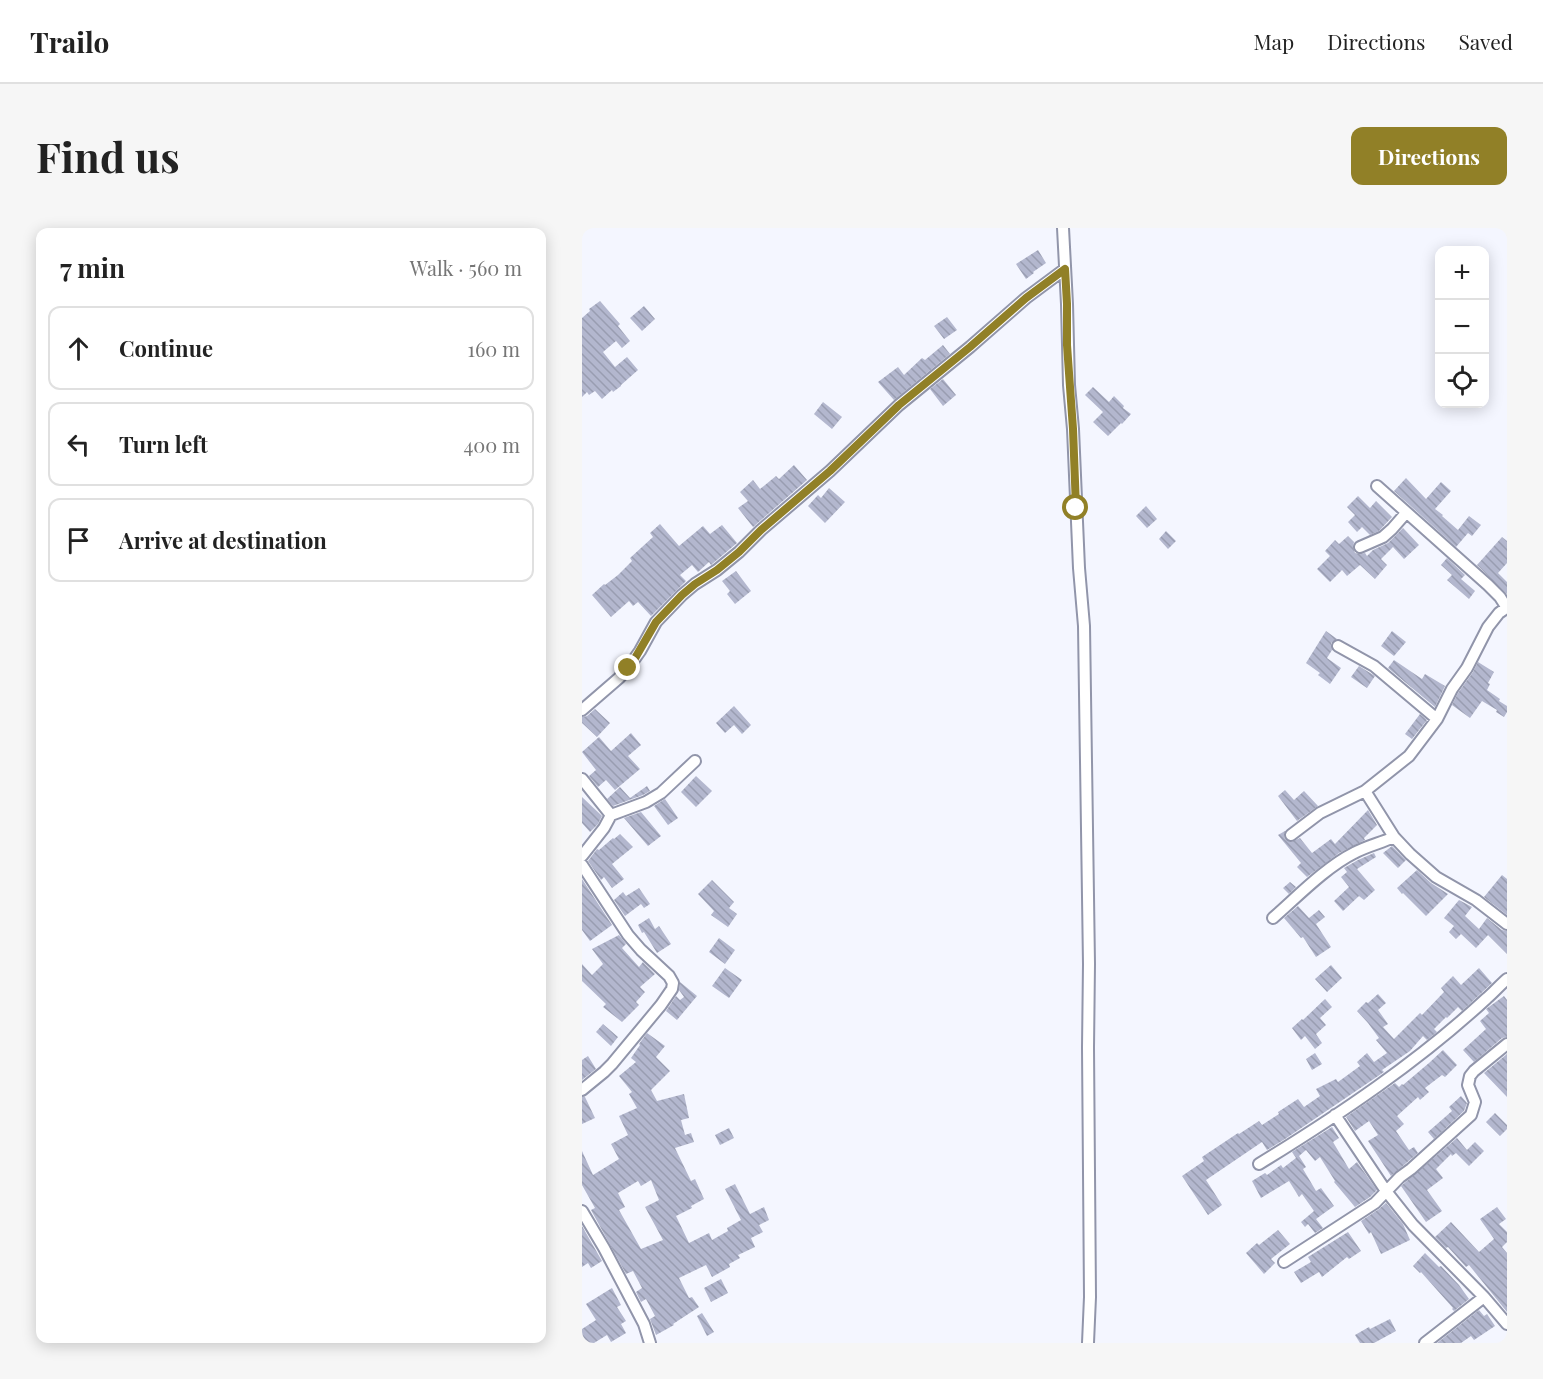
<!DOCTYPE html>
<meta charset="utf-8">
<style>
:root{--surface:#fff;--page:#f6f6f6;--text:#222;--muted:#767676;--line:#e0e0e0;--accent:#918027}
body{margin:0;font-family:"Playfair Display",serif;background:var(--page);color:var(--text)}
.controls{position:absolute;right:18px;top:18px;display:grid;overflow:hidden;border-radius:12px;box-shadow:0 3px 15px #0003}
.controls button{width:54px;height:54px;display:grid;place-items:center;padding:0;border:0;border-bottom:2px solid var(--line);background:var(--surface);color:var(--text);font:30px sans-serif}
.stop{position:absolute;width:18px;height:18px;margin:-14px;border:4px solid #918027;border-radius:50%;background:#fff}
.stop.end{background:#918027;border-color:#fff;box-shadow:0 2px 6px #0008}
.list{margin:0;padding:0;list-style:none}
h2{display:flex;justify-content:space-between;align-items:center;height:78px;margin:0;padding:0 24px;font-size:26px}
h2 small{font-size:20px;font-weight:400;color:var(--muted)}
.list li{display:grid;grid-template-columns:39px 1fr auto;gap:18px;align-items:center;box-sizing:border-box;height:84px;margin:0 12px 12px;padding:0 12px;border:2px solid var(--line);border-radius:12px}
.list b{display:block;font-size:22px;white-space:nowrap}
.list em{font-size:20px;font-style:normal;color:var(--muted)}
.icon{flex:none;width:33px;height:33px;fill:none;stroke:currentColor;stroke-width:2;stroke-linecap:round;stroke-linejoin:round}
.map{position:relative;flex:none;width:925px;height:1115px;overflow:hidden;border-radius:12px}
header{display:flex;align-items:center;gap:36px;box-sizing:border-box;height:84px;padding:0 30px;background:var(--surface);border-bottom:2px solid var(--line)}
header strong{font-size:28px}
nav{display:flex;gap:33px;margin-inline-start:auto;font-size:21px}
.intro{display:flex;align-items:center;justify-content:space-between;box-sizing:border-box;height:144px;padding:0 36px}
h1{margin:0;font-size:42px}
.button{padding:15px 27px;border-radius:12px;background:var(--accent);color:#fff;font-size:21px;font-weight:700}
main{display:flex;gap:36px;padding:0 36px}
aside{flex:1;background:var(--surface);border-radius:12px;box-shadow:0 3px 15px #0003}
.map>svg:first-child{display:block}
.building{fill:url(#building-back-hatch);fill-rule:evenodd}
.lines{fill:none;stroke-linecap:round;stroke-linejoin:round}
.minor-casing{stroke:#9195aa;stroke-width:14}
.minor{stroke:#fff;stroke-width:10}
.route{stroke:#918027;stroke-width:8}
</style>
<header>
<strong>Trailo</strong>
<nav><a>Map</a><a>Directions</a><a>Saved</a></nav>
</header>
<div class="intro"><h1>Find us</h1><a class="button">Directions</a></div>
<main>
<aside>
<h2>7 min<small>Walk · 560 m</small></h2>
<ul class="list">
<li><svg class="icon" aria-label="ahead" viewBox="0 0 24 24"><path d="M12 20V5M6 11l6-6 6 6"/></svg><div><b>Continue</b></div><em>160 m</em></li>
<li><svg class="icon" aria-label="left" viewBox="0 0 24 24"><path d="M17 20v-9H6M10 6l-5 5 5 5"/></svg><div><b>Turn left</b></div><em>400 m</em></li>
<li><svg class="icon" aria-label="arrive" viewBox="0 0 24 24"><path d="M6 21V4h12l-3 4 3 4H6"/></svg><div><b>Arrive at destination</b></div></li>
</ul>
</aside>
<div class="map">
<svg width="925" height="1115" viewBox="0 0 925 1115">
<defs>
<pattern id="building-back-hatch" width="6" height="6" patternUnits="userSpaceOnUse" patternTransform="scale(1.5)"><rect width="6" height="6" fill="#b3b7ce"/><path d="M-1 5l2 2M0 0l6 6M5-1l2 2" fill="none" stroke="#999db1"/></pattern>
</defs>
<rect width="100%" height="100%" fill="#f4f6ff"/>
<!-- building -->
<path class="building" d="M 456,22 L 464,35 L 451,44 L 452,45 L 444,51 L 434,36 Z
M 18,73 L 38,96 L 36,98 L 48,113 L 40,120 L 34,113 L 21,124 L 33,139 L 45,129 L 56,142 L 39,157 L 39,158 L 31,164 L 30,162 L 20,171 L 13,163 L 7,167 L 5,164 L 0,169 L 0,90 L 8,83 L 7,81 Z
M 62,78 L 73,91 L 60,103 L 48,90 Z
M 365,89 L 375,102 L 362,111 L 352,98 Z
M 361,117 L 368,126 L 312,172 L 296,154 L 316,139 L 322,147 L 340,130 L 343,132 Z
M 361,151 L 374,167 L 361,178 L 348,161 Z
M 511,159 L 527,174 L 532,168 L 542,178 L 541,180 L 549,186 L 540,196 L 539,195 L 526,208 L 511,194 L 521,184 L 503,167 Z
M 241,174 L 260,189 L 250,201 L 232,186 Z
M 212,237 L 225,252 L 171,299 L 156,280 L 166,273 L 158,264 L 171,252 L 178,261 L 194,248 L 197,251 Z
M 824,250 L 844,271 L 859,254 L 869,263 L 853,281 L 861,287 L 860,288 L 876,302 L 887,288 L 899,297 L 890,308 L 886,305 L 874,319 L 812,263 Z
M 247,260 L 263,274 L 243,295 L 226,278 L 236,267 L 239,270 Z
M 776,268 L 788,280 L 794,273 L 810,289 L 797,303 L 788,307 L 780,299 L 775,304 L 766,294 L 773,287 L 765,279 Z
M 564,278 L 575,291 L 565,300 L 554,288 Z
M 78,296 L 97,318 L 121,298 L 128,306 L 140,297 L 155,315 L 129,337 L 127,334 L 116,344 L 110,337 L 98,347 L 104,353 L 69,388 L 56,374 L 51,378 L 47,373 L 29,389 L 10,367 L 22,356 L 23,357 L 36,347 L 50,333 L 48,330 L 71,309 L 68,305 Z
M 821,300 L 837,317 L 822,331 L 811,319 L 799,331 L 805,337 L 793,351 L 778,337 L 765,348 L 760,342 L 748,354 L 735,341 L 748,328 L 743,323 L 753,312 L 757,316 L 766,308 L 772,314 L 771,319 L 773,325 L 778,326 L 783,325 L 785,328 L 791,322 L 806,315 Z
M 584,303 L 594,313 L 586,321 L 577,311 Z
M 920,309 L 925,313 L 925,335 L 916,345 L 925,354 L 925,366 L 895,337 Z
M 865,330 L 883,347 L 879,351 L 893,363 L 887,371 L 865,352 L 870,347 L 859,337 Z
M 154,343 L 169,363 L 153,376 L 145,366 L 148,363 L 140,353 Z
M 744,403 L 755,411 L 749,415 L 750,422 L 745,430 L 759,440 L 748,456 L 736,447 L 738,445 L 724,435 Z
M 810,403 L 824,414 L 812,428 L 799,418 Z
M 812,432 L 840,451 L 843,446 L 863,458 L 853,479 L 806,440 Z
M 896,434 L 912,444 L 906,455 L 908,456 L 905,462 L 918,471 L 917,473 L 925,478 L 925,484 L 922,489 L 914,484 L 915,482 L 900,473 L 888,490 L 870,477 L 876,465 L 891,444 Z
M 777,438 L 793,448 L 785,460 L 769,449 Z
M 152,478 L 169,497 L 160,506 L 152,497 L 143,505 L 134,495 Z
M 13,481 L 28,495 L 15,509 L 0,495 L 0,489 L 5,488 Z
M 838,486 L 845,492 L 830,511 L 823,506 Z
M 49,505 L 59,517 L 46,528 L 58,541 L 33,562 L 24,552 L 16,559 L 7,548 L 14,542 L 0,524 L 17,509 L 29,523 Z
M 114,548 L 130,563 L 114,579 L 99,564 Z
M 65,558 L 68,563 L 61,567 L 31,578 L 25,571 L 38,559 L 48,570 Z
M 703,562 L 712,572 L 722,563 L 736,578 L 715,593 L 696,568 Z
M 0,569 L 20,588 L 16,596 L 8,604 L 0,595 Z
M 83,571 L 96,590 L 86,597 L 72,578 Z
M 786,582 L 795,597 L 782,610 L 783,612 L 757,625 L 725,649 L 715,639 L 719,635 L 696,607 L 703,603 L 702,607 L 703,611 L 709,614 L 718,610 L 730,625 L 749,611 L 753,616 Z
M 59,584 L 79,608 L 66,618 L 42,590 Z
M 38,606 L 51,619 L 30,636 L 42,651 L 30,660 L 22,649 L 19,652 L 6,633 L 15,621 L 17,622 L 31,610 L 32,611 Z
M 810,618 L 824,632 L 816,640 L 801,625 Z
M 792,625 L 794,629 L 775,641 L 793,662 L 782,672 L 777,668 L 761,683 L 752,673 L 767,659 L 759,649 L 765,644 L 762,640 L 776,632 Z
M 835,642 L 849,655 L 866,666 L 844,688 L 821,665 L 820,666 L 815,660 Z
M 920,647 L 925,651 L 925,687 L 902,669 Z
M 0,651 L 30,697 L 8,713 L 0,702 Z
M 130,652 L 152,674 L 147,680 L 155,686 L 146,699 L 129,687 L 132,683 L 116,666 Z
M 708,654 L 714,659 L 707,666 L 701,660 Z
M 57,660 L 68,676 L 62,680 L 59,676 L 43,688 L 32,672 L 41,664 L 44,668 Z
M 877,672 L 890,679 L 883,688 L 897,701 L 905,690 L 920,702 L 925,703 L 925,726 L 906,707 L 894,720 L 879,706 L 874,711 L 867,704 L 872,698 L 862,690 Z
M 716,678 L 727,690 L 737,682 L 743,689 L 734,696 L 749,719 L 734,729 L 721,709 L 719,710 L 702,690 Z
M 67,690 L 73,701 L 77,698 L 89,716 L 75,725 L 62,704 L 60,705 L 56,697 Z
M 37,707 L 44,716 L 40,720 L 57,739 L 61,734 L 73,746 L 58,759 L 63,764 L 54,774 L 57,777 L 40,794 L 21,779 L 24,776 L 0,753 L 0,736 L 10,747 L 21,736 L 10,721 Z
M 137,710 L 153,722 L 143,736 L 127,724 Z
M 749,737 L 760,750 L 745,764 L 733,751 Z
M 143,740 L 160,752 L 147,770 L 130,758 Z
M 897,740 L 910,755 L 880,783 L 876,779 L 865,790 L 864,789 L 852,801 L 855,804 L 845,812 L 841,808 L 828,823 L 800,842 L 802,844 L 703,911 L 685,922 L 680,914 L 624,952 L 640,977 L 626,987 L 600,948 L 622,933 L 620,929 L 656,905 L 657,906 L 677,893 L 680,897 L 697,886 L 696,884 L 716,871 L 722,879 L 738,868 L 734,861 L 754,851 L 756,854 L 778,838 L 775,834 L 785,825 L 792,834 L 805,825 L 794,812 L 797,810 L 786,795 L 775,783 L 784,774 L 786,775 L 796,766 L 804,775 L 796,782 L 806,796 L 801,799 L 812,811 L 838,785 L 840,787 L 862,764 L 859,760 L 871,748 L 879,757 Z
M 98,754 L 115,768 L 95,792 L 84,783 L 94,768 L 98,772 L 102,769 L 97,762 Z
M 922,768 L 925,772 L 925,809 L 920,810 L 892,834 L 881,822 L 904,801 L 898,793 L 907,785 L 904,781 Z
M 743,771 L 750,779 L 738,790 L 744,797 L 734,806 L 740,815 L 733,821 L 723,808 L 719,812 L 710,800 L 720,791 L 721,792 Z
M 21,796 L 36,809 L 29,818 L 14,804 Z
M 65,805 L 83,818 L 74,829 L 88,843 L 69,862 L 75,873 L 102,866 L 107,890 L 99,892 L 103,907 L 109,905 L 112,914 L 93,920 L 109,953 L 113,951 L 122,971 L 109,978 L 110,980 L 94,988 L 107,1015 L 127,1005 L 130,1012 L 146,1003 L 145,1000 L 159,992 L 143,961 L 153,956 L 168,986 L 182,979 L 187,992 L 177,997 L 181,1004 L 169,1010 L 173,1019 L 156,1027 L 158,1030 L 147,1036 L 148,1039 L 130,1049 L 124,1037 L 97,1050 L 107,1070 L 110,1069 L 117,1079 L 91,1096 L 92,1097 L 74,1107 L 68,1091 L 73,1088 L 64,1071 L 59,1074 L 54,1064 L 60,1060 L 51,1043 L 44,1046 L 9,982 L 13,980 L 0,957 L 0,923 L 11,947 L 37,931 L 29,916 L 46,907 L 37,888 L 55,880 L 47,866 L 50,864 L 37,848 L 54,834 L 49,830 L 58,817 L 57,816 ZM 69,952 L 77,972 L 63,979 L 81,1012 L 59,1021 L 37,982 L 43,979 L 36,965 L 56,953 L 59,958 Z
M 861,822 L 875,837 L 863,849 L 860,847 L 843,860 L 847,864 L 838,872 L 836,869 L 815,888 L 822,896 L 814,903 L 827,922 L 832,919 L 836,925 L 809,948 L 786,913 L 796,907 L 787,893 L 773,903 L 764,889 L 813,855 L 817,859 L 820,856 L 821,857 L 847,835 Z
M 733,825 L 740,836 L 730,842 L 724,831 Z
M 925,826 L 925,869 L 902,845 Z
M 6,828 L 14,841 L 0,852 L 0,832 Z
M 879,868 L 885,875 L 882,883 L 852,911 L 846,904 L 870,883 L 867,879 Z
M 0,869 L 3,869 L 13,890 L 0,896 Z
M 913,885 L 925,897 L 925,901 L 918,908 L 904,894 Z
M 750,899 L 757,910 L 751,914 L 767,941 L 775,934 L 795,962 L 788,969 L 773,979 L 752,954 L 753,953 L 738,929 L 733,933 L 724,922 L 717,928 L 724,939 L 721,941 L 734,963 L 739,960 L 752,978 L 734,991 L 741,1000 L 733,1005 L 726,996 L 723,999 L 719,994 L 732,983 L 720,966 L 717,969 L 707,953 L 679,970 L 670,953 L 683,945 L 685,947 L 699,937 L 701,940 L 714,930 L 710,924 Z
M 147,900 L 152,910 L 138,917 L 133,907 Z
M 875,910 L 885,922 L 893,914 L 902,923 L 887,938 L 874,925 L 870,928 L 869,926 L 854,941 L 861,950 L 845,962 L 860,983 L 844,994 L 819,958 Z
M 804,975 L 821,996 L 828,1012 L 799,1026 L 789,1004 L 787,1006 L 779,993 L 797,981 Z
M 915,979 L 924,991 L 917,996 L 925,1004 L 925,1014 L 920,1019 L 925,1025 L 925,1084 L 887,1037 L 884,1039 L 866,1019 L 864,1020 L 853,1009 L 869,994 L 897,1024 L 912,1011 L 898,991 Z
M 0,998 L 20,1033 L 9,1040 L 6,1035 L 0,1039 Z
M 696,1002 L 708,1016 L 689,1031 L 693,1035 L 682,1046 L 664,1025 L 675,1015 L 677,1017 Z
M 766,1004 L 779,1023 L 767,1031 L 765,1029 L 740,1049 L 737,1044 L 719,1055 L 712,1044 L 729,1034 L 726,1029 Z
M 843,1025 L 857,1039 L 859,1038 L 877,1057 L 887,1071 L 872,1083 L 870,1081 L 871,1080 L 839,1044 L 838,1045 L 831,1038 Z
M 139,1051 L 146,1065 L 129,1074 L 122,1060 Z
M 30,1060 L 39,1077 L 35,1079 L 44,1093 L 39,1096 L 44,1105 L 29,1114 L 25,1107 L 12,1115 L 0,1115 L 0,1101 L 14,1092 L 4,1076 Z
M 897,1082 L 902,1088 L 905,1086 L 913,1098 L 892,1112 L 889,1108 L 879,1115 L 855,1115 Z
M 120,1085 L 132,1104 L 125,1108 L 115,1088 Z
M 808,1091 L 814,1103 L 792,1115 L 778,1115 L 773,1107 L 787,1099 L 788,1101 Z"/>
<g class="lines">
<!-- minor casing -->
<g class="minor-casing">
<path id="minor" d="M 481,0 L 485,76 L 487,157 L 491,201 L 497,340 L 502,398 L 507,736 L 506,820 L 508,1069 L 506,1115
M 795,258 L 906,357 L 918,369 L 925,380
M 778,319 L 801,309 L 810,301 L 824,285
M 756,418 L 792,438 L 855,491
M 0,482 L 37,450 L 46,440 L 58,423 L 74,394 L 100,367 L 113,356 L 135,342 L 157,324 L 179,302 L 248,243 L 317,177 L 388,119 L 444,70 L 483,41
M 0,551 L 29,587 L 22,600 L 0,628
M 783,563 L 812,609 L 828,626 L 854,649 L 894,672 L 925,696
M 29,587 L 64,574 L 79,565 L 113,533
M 709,607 L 738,585 L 783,563 L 827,528 L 855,491 L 870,461 L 885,440 L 906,399 L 917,385 L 924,380
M 0,637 L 46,707 L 59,722 L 87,748 L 91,755 L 90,761 L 79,777 L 30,836 L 22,844 L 0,862
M 691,690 C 715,669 744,639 772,625 C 785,618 799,615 812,609
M 753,887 L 804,963 L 831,997 L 902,1069 L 925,1096
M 677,936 C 757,887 836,834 905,770 C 912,764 918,757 925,751
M 0,983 L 22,1020 L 62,1096 L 68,1115
M 702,1034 L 793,975 L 818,949 L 829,941 L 889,887 L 893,874 L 886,857 L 888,848 L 892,843 L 925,816
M 843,1115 L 902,1069"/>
</g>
<!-- minor -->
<use href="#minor" class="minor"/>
</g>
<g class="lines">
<!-- route -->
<path class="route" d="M 46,440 L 52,432 L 74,394 L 100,367 L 113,356 L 135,342 L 157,324 L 179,302 L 248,243 L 317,177 L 388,119 L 444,70 L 483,41 L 485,76 L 485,117 L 491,201 L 494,280"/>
</g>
</svg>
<div class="controls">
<button>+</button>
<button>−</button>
<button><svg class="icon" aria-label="locate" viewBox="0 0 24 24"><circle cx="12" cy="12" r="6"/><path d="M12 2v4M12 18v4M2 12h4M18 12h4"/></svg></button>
</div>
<div class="stop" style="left:494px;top:280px"></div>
<div class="stop end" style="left:46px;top:440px"></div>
</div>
</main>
